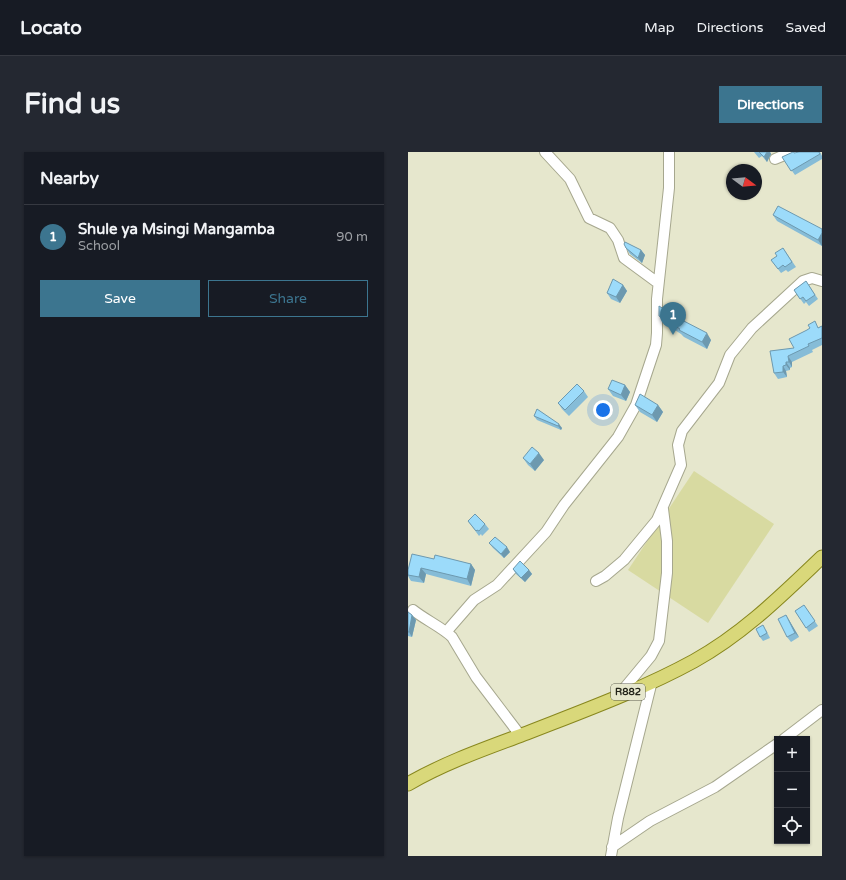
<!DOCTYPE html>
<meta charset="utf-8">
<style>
:root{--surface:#171b24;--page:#242831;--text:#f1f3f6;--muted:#9ea1a6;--line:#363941;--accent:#3c758f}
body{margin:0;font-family:"Varela Round",sans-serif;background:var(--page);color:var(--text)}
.controls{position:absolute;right:12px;bottom:12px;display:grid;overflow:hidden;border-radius:0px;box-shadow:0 1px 3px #0004}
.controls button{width:36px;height:36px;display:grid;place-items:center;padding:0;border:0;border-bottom:1px solid var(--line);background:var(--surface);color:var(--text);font:20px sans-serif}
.compass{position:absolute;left:318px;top:12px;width:36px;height:36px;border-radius:50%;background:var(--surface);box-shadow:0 1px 3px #0004;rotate:106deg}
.you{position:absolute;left:195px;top:258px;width:14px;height:14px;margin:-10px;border:3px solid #fff;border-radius:50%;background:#1a73e8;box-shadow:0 0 0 6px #1a73e833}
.badge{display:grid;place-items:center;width:26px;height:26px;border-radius:50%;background:var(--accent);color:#fff;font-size:13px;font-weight:700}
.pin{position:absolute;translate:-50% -33px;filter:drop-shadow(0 1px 2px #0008)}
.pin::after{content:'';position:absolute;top:21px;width:14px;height:12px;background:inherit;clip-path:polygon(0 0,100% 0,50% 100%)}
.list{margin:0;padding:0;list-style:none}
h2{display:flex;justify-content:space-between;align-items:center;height:52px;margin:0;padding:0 16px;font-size:17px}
h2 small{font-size:13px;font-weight:400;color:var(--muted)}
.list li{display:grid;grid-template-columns:26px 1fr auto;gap:12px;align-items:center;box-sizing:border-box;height:64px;padding:0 16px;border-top:1px solid var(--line)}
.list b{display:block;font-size:15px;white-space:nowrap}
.list p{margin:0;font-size:13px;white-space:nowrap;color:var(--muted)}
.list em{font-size:13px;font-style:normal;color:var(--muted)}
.actions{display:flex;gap:8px;padding:12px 16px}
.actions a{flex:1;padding:9px 0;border:1px solid var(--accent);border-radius:0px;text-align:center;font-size:14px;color:var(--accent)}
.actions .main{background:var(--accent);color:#fff}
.icon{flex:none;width:22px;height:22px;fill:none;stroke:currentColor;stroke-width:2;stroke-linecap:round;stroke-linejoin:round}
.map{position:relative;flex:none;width:414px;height:704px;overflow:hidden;border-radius:0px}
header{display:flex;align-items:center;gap:24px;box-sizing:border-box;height:56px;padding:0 20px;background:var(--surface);border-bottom:1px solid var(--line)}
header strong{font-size:19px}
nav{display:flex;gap:22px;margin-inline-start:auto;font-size:14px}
.intro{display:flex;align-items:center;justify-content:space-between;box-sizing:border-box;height:96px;padding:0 24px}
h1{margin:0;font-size:28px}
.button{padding:10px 18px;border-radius:0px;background:var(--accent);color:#fff;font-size:14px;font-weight:700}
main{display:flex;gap:24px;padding:0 24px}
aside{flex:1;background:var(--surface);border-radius:0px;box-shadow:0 1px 3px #0004}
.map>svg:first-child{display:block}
.green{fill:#d8daa1}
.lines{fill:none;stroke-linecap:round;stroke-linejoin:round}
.minor-casing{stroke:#a6a78e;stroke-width:12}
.major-casing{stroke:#88871e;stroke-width:15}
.minor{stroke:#fff;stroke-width:10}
.major{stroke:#d9d87a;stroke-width:13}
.wall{fill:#86bcd7}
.shaded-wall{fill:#6d99af}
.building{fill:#9cdbfa;stroke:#6d99af}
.labels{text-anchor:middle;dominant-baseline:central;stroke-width:3.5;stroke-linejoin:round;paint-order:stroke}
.shield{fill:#e6e7cd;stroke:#5c5d4e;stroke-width:1}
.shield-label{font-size:10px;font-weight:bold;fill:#212218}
</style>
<header>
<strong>Locato</strong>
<nav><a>Map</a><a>Directions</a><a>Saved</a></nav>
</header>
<div class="intro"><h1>Find us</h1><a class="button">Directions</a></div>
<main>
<aside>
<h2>Nearby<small></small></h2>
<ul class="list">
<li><span class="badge">1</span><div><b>Shule ya Msingi Mangamba</b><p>School</p></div><em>90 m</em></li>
</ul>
<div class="actions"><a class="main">Save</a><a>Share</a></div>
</aside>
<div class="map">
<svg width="414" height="704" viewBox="0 0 414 704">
<rect width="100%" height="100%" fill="#e6e7cd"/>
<!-- green -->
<path class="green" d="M 286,319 L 366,372 L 300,471 L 220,418 Z"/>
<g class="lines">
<!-- minor casing -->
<g class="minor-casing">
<path id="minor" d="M 137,0 L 162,27 L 181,66 L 202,76 L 210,88 L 216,106 L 250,131
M 367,7 L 384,0
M 188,429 L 197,424 L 216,408 L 249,368 L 273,313 L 270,293 L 274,279 L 311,231 L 322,203 L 344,176 L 395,129 L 404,126 L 414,129
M 5,458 C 16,467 35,476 44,485 L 68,525 L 112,583
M 39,479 L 66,448 L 89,433 L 138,380 L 156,353 L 210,285 L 228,253 L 248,193 L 249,181 L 249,147 L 261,36 L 261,0
M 209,545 L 243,504 L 251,489 L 259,421 L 259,389 L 255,357
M 376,587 L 414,558
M 204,695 L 242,669 L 307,635 L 369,592
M 203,704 L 210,666 L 244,529"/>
</g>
<!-- major casing -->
<g class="major-casing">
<path id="major" d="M 0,632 C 38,610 79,596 119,581 C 175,559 233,538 286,509 C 335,482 374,443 414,405"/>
</g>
<!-- minor -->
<use href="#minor" class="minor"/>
<!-- major -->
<use href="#major" class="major"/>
</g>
<!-- wall -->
<path class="wall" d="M 346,0 L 362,0 L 363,2 L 359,10 L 354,4 L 351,6 Z
M 391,0 L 412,0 L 414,4 L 414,7 L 387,23 L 374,5 Z
M 365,63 L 414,77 L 414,94 L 369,69 Z
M 218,96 L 233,98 L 237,103 L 234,111 L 222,102 Z
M 375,96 L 388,115 L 380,120 L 378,118 L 373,121 L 363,108 L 369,104 Z
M 398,129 L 410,147 L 401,154 L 398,150 L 396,152 L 386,138 Z
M 215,133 L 219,139 L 212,151 L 203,147 L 199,141 Z
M 251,164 L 303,188 L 299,197 L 276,185 L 273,182 L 256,171 Z
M 414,174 L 414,193 L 404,198 L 405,200 L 384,210 L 384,215 L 382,216 L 382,218 L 378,219 L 379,225 L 370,227 L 366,221 L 386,196 L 411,175 Z
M 217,233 L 222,240 L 218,249 L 205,244 L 200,237 Z
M 176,239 L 180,245 L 161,264 L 154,257 L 150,251 Z
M 227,253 L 250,253 L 255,260 L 249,270 L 232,260 Z
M 129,257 L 154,276 L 153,278 L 129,268 L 126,264 Z
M 115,306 L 136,308 L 127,319 L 120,313 Z
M 60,369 L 77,372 L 81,377 L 74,384 L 73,382 L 71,384 Z
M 81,391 L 102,400 L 96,406 L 85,396 Z
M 26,407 L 63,412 L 67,418 L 63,434 L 18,422 L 16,431 L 3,429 L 0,424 L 0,418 Z
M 105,417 L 121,418 L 124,422 L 117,430 L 108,422 Z
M 396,453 L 410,474 L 401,480 L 387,459 Z
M 0,460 L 4,463 L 8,468 L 4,485 L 0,484 Z
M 378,463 L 381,468 L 391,485 L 383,490 L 379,485 Z
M 358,478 L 362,486 L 355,489 L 352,485 Z"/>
<!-- shaded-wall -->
<path class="shaded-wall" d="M 359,0 L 362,0 L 363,2 L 359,10 L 356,5 Z
M 414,81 L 414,94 L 410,88 Z
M 233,98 L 237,103 L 234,111 L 230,106 Z
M 215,133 L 219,139 L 212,151 L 208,145 Z
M 299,181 L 303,188 L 299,197 L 294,190 Z
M 380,204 L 384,210 L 384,215 L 381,210 Z
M 378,210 L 382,216 L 382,218 L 378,213 Z
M 375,214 L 378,219 L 379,225 L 375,220 Z
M 217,233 L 222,240 L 218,249 L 213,243 Z
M 250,253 L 255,260 L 249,270 L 244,263 Z
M 151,272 L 154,276 L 153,278 L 150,274 Z
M 131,301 L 136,308 L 127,319 L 122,312 Z
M 99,395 L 102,400 L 96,406 L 93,402 Z
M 63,412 L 67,418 L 63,434 L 59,427 Z
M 13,416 L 18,422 L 16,431 L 11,425 Z
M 121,418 L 124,422 L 117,430 L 113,426 Z
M 4,463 L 8,468 L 4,485 L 1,480 Z
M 378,463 L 381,468 L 391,485 L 387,481 Z"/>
<!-- building -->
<path class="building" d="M 351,0 L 359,0 L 356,5 Z
M 385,0 L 386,0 L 386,1 L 391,0 L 411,0 L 412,2 L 383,19 L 374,5 Z
M 370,54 L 414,77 L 414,81 L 410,88 L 365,63 Z
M 217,90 L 233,98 L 230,106 L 218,96 L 216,92 Z
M 375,96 L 384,110 L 377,115 L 375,113 L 370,117 L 363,108 L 369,104 L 367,101 Z
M 205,127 L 215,133 L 208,145 L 199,141 Z
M 398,129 L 407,143 L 398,149 L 395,145 L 392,147 L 386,138 Z
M 251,154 L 270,166 L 299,181 L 294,190 L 271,178 L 272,177 L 251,164 Z
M 407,169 L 410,176 L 414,174 L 414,186 L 400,192 L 401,194 L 380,204 L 381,210 L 378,210 L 378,213 L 375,214 L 375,220 L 366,221 L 362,199 L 386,196 L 381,187 L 399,178 L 402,176 L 400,173 Z
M 204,228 L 217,233 L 213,243 L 200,237 Z
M 169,232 L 176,239 L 157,258 L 150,251 Z
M 232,242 L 250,253 L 244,263 L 227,253 Z
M 129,257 L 151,272 L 150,274 L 126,264 Z
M 124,295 L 131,301 L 122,312 L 115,306 Z
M 67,362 L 77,372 L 71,379 L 69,378 L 68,379 L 60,369 Z
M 87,385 L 99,395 L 93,402 L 81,391 Z
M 4,402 L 26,407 L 27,403 L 63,412 L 59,427 L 13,416 L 11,425 L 0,423 L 0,418 Z
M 112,409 L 121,418 L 113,426 L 105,417 Z
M 396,453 L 407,469 L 398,476 L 387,459 Z
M 0,460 L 4,463 L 1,480 L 0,480 Z
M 378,463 L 387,481 L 379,485 L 370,467 Z
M 355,473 L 359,481 L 352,485 L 348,477 Z"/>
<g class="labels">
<!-- shield labels -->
<rect class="shield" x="203" y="532" width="34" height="16" rx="3"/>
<g class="shield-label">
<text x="220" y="540">R882</text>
</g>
</g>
</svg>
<div class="controls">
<button>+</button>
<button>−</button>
<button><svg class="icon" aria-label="locate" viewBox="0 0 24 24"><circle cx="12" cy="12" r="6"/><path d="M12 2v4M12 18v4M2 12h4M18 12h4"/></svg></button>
</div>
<svg class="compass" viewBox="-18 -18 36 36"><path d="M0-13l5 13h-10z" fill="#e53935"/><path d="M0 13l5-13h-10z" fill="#9ea1a6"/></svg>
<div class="you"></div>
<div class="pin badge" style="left:265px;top:183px">1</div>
</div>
</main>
